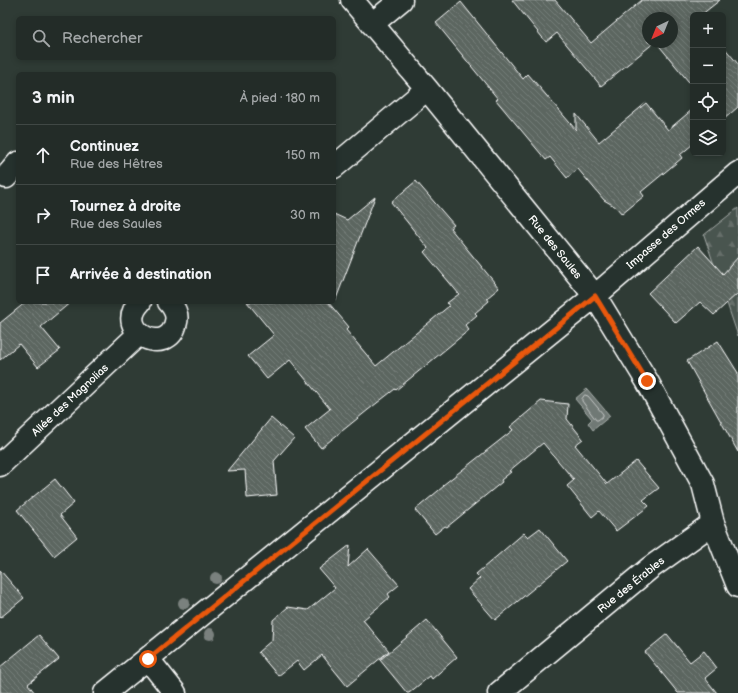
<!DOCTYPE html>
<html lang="fr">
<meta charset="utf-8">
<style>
:root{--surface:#232c28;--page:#2b3430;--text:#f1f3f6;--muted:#a3a7a8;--line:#404845}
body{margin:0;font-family:"Balsamiq Sans",sans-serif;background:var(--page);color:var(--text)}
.controls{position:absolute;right:12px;top:12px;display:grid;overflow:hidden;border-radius:6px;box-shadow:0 2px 6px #0003}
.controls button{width:36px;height:36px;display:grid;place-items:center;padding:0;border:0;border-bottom:1px solid var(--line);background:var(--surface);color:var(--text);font:20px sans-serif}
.compass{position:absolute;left:642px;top:12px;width:36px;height:36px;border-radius:50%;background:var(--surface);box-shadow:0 2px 6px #0003;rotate:223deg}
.stop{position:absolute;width:12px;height:12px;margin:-9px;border:3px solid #ea580c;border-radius:50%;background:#fff}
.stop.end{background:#ea580c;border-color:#fff;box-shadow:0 1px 4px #0008}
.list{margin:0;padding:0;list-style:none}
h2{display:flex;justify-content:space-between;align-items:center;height:52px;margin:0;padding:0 16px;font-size:17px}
h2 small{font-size:13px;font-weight:400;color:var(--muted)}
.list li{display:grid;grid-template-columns:26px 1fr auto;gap:12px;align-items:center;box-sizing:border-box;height:60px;padding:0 16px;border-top:1px solid var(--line)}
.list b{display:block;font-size:15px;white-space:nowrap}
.list p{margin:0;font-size:13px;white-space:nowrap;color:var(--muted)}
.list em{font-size:13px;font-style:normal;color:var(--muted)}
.icon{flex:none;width:22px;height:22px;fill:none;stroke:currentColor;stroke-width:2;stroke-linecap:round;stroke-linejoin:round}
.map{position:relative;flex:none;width:738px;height:693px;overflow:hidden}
.search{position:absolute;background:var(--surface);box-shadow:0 2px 6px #0003;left:16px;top:16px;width:320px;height:44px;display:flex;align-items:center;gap:10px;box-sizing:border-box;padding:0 14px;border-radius:6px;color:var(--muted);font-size:15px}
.panel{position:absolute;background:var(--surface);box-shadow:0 2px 6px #0003;left:16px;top:72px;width:320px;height:232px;border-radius:6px}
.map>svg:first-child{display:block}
.forest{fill:url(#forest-firs);stroke:#a4aaa7}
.water{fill:#707975;stroke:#a9afac}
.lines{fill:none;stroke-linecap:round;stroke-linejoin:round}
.shore{stroke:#c6c9c8;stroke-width:1}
.building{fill:url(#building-back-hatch);stroke:#fff}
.minor-casing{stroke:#fff;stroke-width:25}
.minor{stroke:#26332d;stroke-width:22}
.tree{fill:#7a817e}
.route{stroke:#ea580c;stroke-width:5}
.labels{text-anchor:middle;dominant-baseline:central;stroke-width:4;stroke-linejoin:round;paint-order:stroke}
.street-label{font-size:11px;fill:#fff;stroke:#26332d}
</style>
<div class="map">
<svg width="738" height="693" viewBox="0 0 738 693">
<defs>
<pattern id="forest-firs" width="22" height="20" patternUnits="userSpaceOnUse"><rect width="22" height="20" fill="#4a544f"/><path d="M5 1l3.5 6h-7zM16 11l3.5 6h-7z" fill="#656e69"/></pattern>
<pattern id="building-back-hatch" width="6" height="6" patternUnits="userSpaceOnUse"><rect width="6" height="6" fill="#5b6661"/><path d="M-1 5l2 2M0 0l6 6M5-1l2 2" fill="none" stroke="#747d79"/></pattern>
</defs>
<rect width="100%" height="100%" fill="#2f3b35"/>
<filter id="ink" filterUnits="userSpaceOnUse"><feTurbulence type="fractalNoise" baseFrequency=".025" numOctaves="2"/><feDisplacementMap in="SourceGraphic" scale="8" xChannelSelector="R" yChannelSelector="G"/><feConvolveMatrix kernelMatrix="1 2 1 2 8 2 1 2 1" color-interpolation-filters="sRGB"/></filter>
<g filter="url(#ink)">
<!-- forest -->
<path class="forest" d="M 738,208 L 738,336 L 704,235 Z"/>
<!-- water -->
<path class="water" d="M 587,389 L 610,416 L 593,430 L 588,423 L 592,419 L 575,399 Z"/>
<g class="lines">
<!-- shore -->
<path class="shore" d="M 585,395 L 588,396 L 603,414 L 603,416 L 598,420 L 596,420 L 582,401 L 582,399 Z"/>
</g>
<!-- building -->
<path class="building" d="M 512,0 L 555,0 L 591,43 L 642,0 L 720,0 L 701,15 L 693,15 L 693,87 L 656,42 L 672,42 L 672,18 L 648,18 L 648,42 L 655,42 L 601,86 L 557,33 L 546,42 Z
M 461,2 L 523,79 L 528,74 L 576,130 L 576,114 L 599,142 L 646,103 L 668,130 L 693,109 L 693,144 L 680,155 L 682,158 L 641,192 L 644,196 L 622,214 L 616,207 L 604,200 L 578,169 L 567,178 L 550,157 L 546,160 L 496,100 L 498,99 L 436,23 Z
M 723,46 L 738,64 L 738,107 L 723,120 Z
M 416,181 L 454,225 L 450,228 L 499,288 L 487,298 L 489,301 L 475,313 L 477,315 L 465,325 L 469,330 L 396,390 L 395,389 L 368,410 L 321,448 L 305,429 L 330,409 L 290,360 L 267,379 L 248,356 L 274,335 L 247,302 L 328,302 L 349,327 L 346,330 L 376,366 L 449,306 L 447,303 L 459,294 L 424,252 L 428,248 L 391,202 Z
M 375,197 L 336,299 L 334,299 L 334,214 L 347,220 Z
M 698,246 L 723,274 L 738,257 L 738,293 L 714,315 L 700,302 L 676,323 L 648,293 Z
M 26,302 L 71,302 L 41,327 L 60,350 L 38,367 L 19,344 L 0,360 L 0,323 Z
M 718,341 L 738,373 L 738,452 L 687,361 Z
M 541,401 L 568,404 L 567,419 L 583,439 L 575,445 L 607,484 L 636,461 L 659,488 L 643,500 L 649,506 L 616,531 L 599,511 L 592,517 L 567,486 L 574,480 L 543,443 L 509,471 L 511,472 L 501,480 L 502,482 L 447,527 L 445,526 L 435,534 L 415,510 L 444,486 L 443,485 L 513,430 L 510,427 Z
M 271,418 L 294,438 L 274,461 L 277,495 L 247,498 L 245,470 L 227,471 Z
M 55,479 L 74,503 L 60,515 L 77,537 L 54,556 L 17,510 Z
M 540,528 L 567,561 L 495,620 L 468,589 L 480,578 L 476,574 L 524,533 L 528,537 Z
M 350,545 L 348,567 L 368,549 L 399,585 L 388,594 L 390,597 L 363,620 L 389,651 L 347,686 L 322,655 L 304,670 L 297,661 L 278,676 L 258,652 L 272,640 L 273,620 L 288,607 L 308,610 L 335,588 L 319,569 Z
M 0,570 L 24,598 L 0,618 Z
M 427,620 L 457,657 L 432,679 L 430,676 L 409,693 L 407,693 L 380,660 Z
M 667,634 L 690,662 L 704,651 L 717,668 L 705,678 L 717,693 L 678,693 L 645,652 Z
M 39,635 L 59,659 L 28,684 L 35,693 L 0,693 L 0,667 Z"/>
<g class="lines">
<!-- minor casing -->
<g class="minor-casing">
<path id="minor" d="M 352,0 L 427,89 L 595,296 L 647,381 L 703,484 L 713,523
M 372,24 L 401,0
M 334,167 L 427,89
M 6,177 L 18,163
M 140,302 C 112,332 169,359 176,322 C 178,315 174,307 169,302
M 0,465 L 139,334
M 148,659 L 175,693
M 105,693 L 595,296 L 738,173
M 499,693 L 650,568 L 713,523 L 738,586"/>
</g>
<!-- minor -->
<use href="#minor" class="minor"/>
</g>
<!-- trees -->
<g class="tree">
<circle cx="216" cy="578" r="6"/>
<circle cx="184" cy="603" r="6"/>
<circle cx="210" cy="634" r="6"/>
</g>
</g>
<g class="lines" filter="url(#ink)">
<!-- route -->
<path class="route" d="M 148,659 L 595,296 L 647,381"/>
</g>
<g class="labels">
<!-- street labels -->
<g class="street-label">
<text transform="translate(666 234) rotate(-41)">Impasse des Ormes</text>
<text transform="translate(555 247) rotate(51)">Rue des Saules</text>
<text transform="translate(70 400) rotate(-43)">Allée des Magnolias</text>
<text transform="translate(631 585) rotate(-39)">Rue des Érables</text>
</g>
</g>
</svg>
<div class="controls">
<button>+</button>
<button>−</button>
<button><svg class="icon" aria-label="locate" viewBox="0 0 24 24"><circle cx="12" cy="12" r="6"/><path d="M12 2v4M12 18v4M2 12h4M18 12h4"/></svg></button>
<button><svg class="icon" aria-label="layers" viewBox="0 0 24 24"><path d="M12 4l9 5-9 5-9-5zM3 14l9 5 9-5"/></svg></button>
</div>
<svg class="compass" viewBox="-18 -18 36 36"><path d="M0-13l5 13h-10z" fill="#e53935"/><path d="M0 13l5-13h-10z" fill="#a3a7a8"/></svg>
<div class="stop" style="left:148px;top:659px"></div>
<div class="stop end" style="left:647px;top:381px"></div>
<div class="search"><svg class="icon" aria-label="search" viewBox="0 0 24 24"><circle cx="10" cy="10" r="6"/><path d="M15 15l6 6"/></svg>Rechercher</div>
<section class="panel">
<h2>3 min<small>À pied · 180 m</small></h2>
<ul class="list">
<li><svg class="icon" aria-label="ahead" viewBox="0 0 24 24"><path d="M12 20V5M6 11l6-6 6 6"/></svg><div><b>Continuez</b><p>Rue des Hêtres</p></div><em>150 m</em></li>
<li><svg class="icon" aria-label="right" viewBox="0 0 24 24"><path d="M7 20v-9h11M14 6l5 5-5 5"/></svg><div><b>Tournez à droite</b><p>Rue des Saules</p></div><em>30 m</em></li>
<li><svg class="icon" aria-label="arrive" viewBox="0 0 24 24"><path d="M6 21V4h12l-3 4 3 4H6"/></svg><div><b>Arrivée à destination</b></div></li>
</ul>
</section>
</div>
